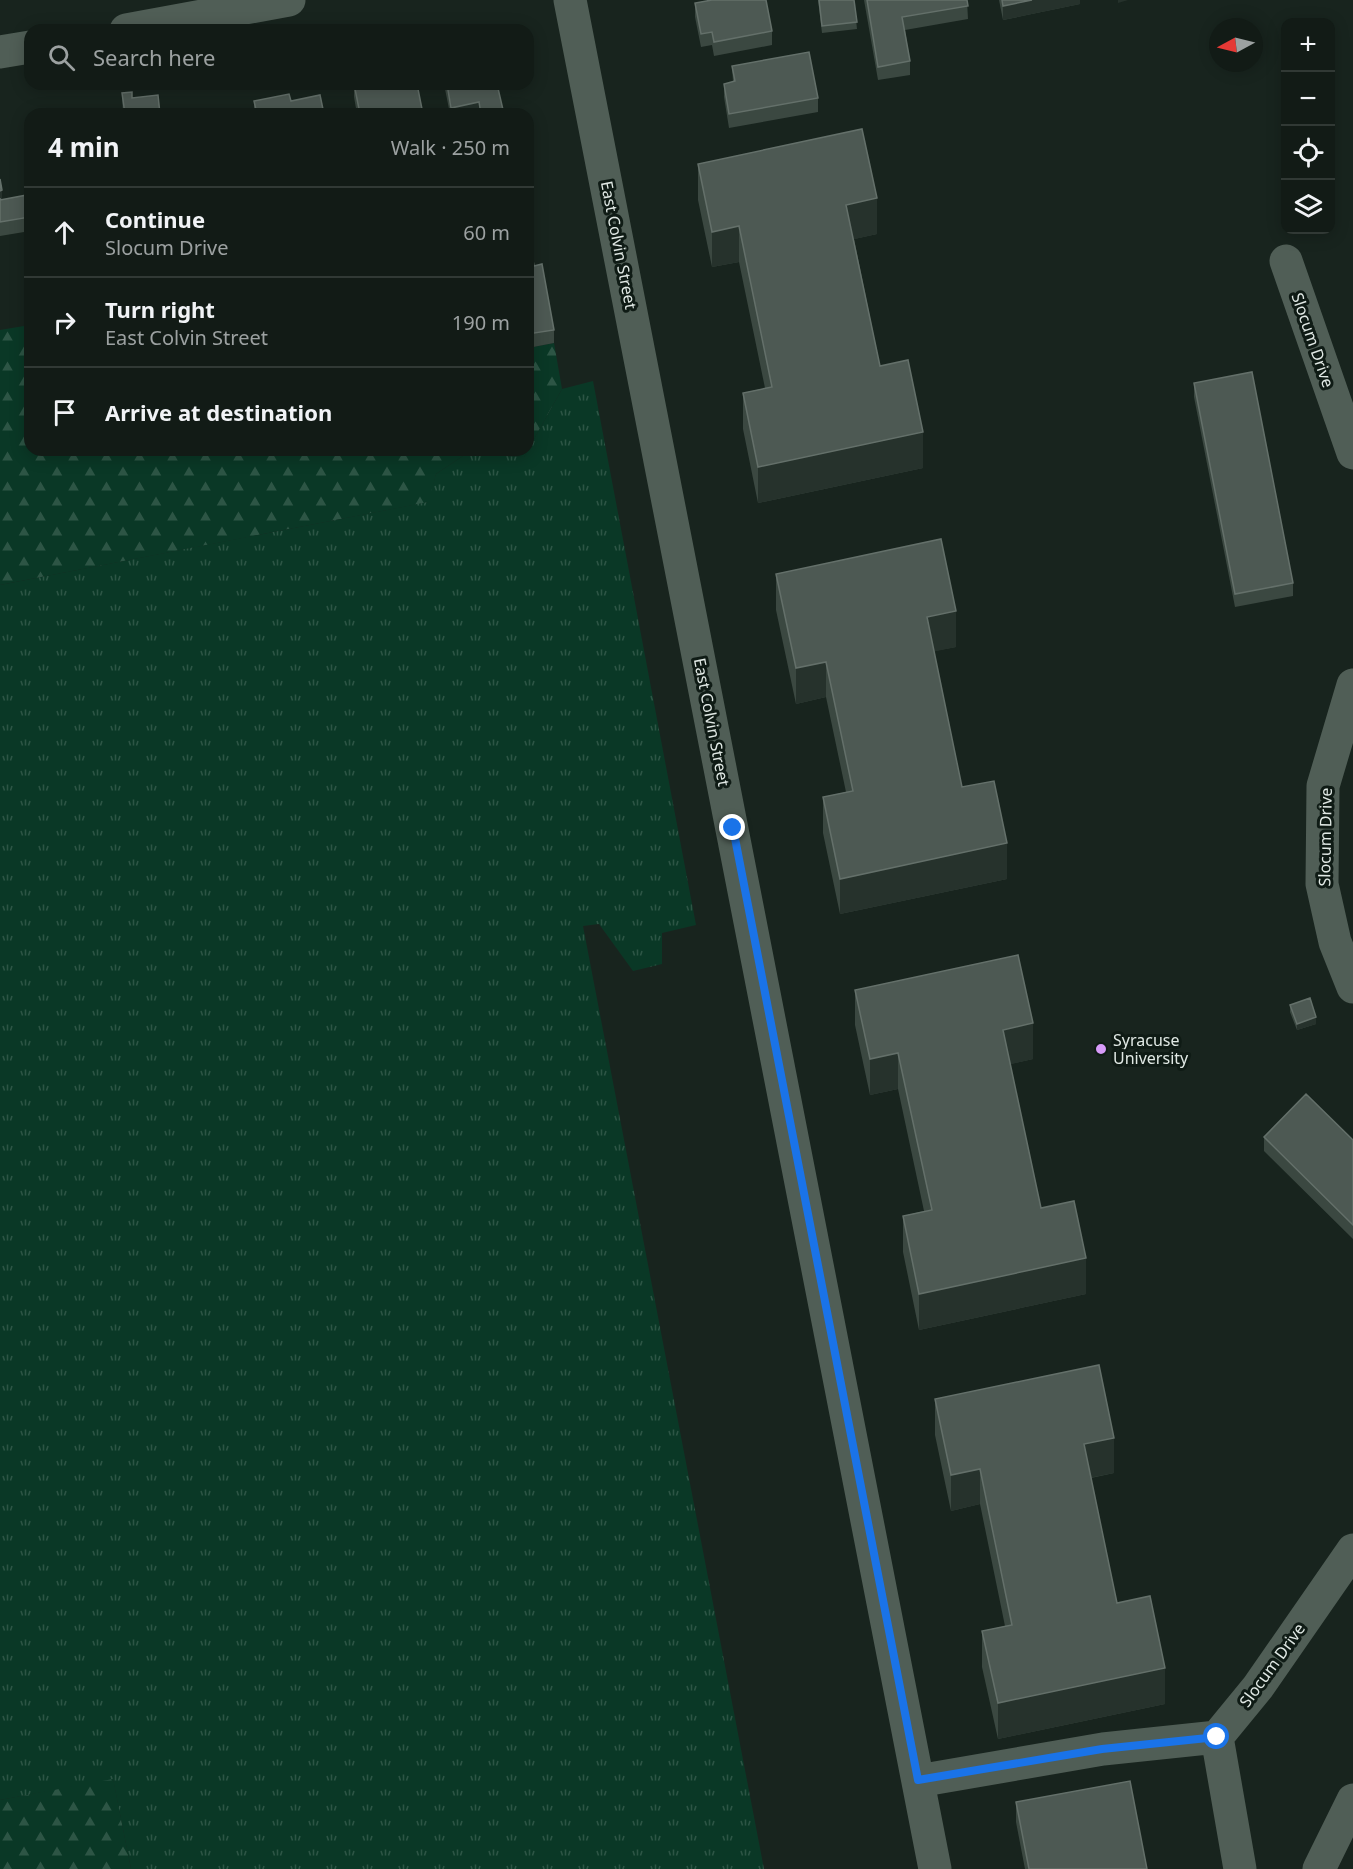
<!DOCTYPE html>
<meta charset="utf-8">
<style>
:root{--surface:#121b16;--page:#1b241f;--text:#f1f3f6;--muted:#9ca1a1;--line:#313935}
body{margin:0;font-family:"Noto Sans",sans-serif;background:var(--page);color:var(--text)}
.controls{position:absolute;right:18px;top:18px;display:grid;overflow:hidden;border-radius:12px;box-shadow:0 3px 15px #0003}
.controls button{width:54px;height:54px;display:grid;place-items:center;padding:0;border:0;border-bottom:2px solid var(--line);background:var(--surface);color:var(--text);font:30px sans-serif}
.compass{position:absolute;left:1209px;top:18px;width:54px;height:54px;border-radius:50%;background:var(--surface);box-shadow:0 3px 15px #0003;rotate:263deg}
.stop{position:absolute;width:18px;height:18px;margin:-14px;border:4px solid #1a73e8;border-radius:50%;background:#fff}
.stop.end{background:#1a73e8;border-color:#fff;box-shadow:0 2px 6px #0008}
.list{margin:0;padding:0;list-style:none}
h2{display:flex;justify-content:space-between;align-items:center;height:78px;margin:0;padding:0 24px;font-size:26px}
h2 small{font-size:20px;font-weight:400;color:var(--muted)}
.list li{display:grid;grid-template-columns:39px 1fr auto;gap:18px;align-items:center;box-sizing:border-box;height:90px;padding:0 24px;border-top:2px solid var(--line)}
.list b{display:block;font-size:22px;white-space:nowrap}
.list p{margin:0;font-size:20px;white-space:nowrap;color:var(--muted)}
.list em{font-size:20px;font-style:normal;color:var(--muted)}
.icon{flex:none;width:33px;height:33px;fill:none;stroke:currentColor;stroke-width:2;stroke-linecap:round;stroke-linejoin:round}
.map{position:relative;flex:none;width:1353px;height:1869px;overflow:hidden}
.search{position:absolute;background:var(--surface);box-shadow:0 3px 15px #0003;left:24px;top:24px;width:510px;height:66px;display:flex;align-items:center;gap:15px;box-sizing:border-box;padding:0 21px;border-radius:18px;color:var(--muted);font-size:22px}
.panel{position:absolute;background:var(--surface);box-shadow:0 3px 15px #0003;left:24px;top:108px;width:510px;height:348px;border-radius:18px}
.map>svg:first-child{display:block}
.forest{fill:url(#forest-firs)}
.park{fill:url(#park-tufts)}
.lines{fill:none;stroke-linecap:round;stroke-linejoin:round}
.minor{stroke:#505e56;stroke-width:33}
.wall{fill:#3b4841}
.shaded-wall{fill:#26322c}
.building{fill:#4d5953;stroke:#64706a;stroke-width:1.5}
.route{stroke:#1a73e8;stroke-width:8}
.poi-dot{fill:#d79bf9;stroke:#0f1b15;stroke-width:2}
.labels{text-anchor:middle;dominant-baseline:central;stroke-width:6;stroke-linejoin:round;paint-order:stroke}
.street-label{font-size:16px;fill:#e1e9e5;stroke:#0f1b15}
.poi-label{font-size:16px;fill:#e1e9e5;stroke:#0f1b15;text-anchor:start}
</style>
<div class="map">
<svg width="1353" height="1869" viewBox="0 0 1353 1869">
<defs>
<pattern id="forest-firs" width="22" height="20" patternUnits="userSpaceOnUse" patternTransform="scale(1.5)"><rect width="22" height="20" fill="#0a3826"/><path d="M5 1l3.5 6h-7zM16 11l3.5 6h-7z" fill="#2d5545"/></pattern>
<pattern id="park-tufts" width="24" height="20" patternUnits="userSpaceOnUse" patternTransform="scale(1.5)"><rect width="24" height="20" fill="#0a3826"/><path d="M3 7l-1-3M5 7V3M7 7l1-3M15 17l-1-3M17 17v-4M19 17l1-3" fill="none" stroke="#2d5545"/></pattern>
</defs>
<rect width="100%" height="100%" fill="#18241e"/>
<!-- forest -->
<path class="forest" d="M 30,325 L 30,450 L 528,450 L 524,457 L 466,454 L 436,474 L 429,502 L 0,585 L 0,330 Z
M 554,343 L 562,389 L 528,450 L 528,348 Z
M 113,1778 L 131,1869 L 0,1869 L 0,1800 Z"/>
<!-- park -->
<path class="park" d="M 593,381 L 696,925 L 662,933 L 662,964 L 633,971 L 599,924 L 583,926 L 764,1869 L 131,1869 L 113,1779 L 0,1800 L 0,585 L 428,502 L 436,474 L 466,454 L 524,457 L 562,389 Z"/>
<g class="lines">
<!-- minor -->
<path class="minor" d="M 570,0 L 935,1869
M 126,30 L 289,0
M 0,52 L 30,47
M 1286,261 L 1353,453
M 1353,685 L 1323,786 L 1322,884 L 1335,942 L 1353,987
M 1217,1737 L 1240,1869
M 918,1781 L 1103,1749 L 1217,1737 L 1258,1687 L 1353,1550
M 1319,1869 L 1353,1800"/>
</g>
<!-- wall -->
<path class="wall" d="M 818,0 L 854,0 L 857,29 L 822,33 Z
M 864,0 L 967,0 L 968,19 L 905,30 L 910,61 L 910,75 L 878,80 Z
M 999,0 L 1080,0 L 1080,4 L 1003,20 Z
M 695,3 L 772,31 L 772,45 L 714,56 L 712,45 L 701,47 L 695,17 Z
M 732,66 L 818,98 L 818,112 L 729,128 L 724,97 L 724,84 L 733,82 Z
M 354,84 L 373,87 L 423,114 L 357,114 L 354,97 Z
M 444,84 L 499,84 L 499,93 L 504,114 L 450,114 Z
M 122,93 L 132,98 L 160,114 L 123,114 Z
M 254,101 L 291,101 L 324,114 L 254,114 Z
M 698,164 L 877,234 L 854,239 L 880,366 L 923,468 L 758,503 L 743,429 L 743,393 L 765,388 L 739,262 L 712,267 L 698,200 Z
M 0,179 L 2,200 L 30,213 L 30,231 L 0,236 Z
M 528,233 L 534,266 L 554,330 L 554,343 L 528,348 Z
M 1194,383 L 1293,583 L 1293,596 L 1235,607 L 1194,397 Z
M 776,574 L 956,647 L 934,651 L 962,787 L 1007,879 L 840,914 L 823,833 L 823,797 L 846,792 L 826,697 L 796,704 L 776,610 Z
M 855,990 L 1033,1059 L 1010,1064 L 1041,1208 L 1086,1294 L 919,1330 L 903,1252 L 903,1216 L 924,1211 L 898,1089 L 870,1095 L 855,1025 Z
M 1290,1005 L 1316,1024 L 1297,1030 L 1290,1012 Z
M 1264,1137 L 1353,1140 L 1353,1239 L 1264,1151 Z
M 935,1399 L 1114,1473 L 1091,1478 L 1117,1603 L 1165,1704 L 998,1739 L 982,1667 L 982,1631 L 1005,1626 L 980,1504 L 951,1511 L 935,1435 Z
M 1016,1802 L 1147,1869 L 1025,1869 L 1016,1822 Z"/>
<!-- shaded-wall -->
<path class="shaded-wall" d="M 1032,0 L 1080,0 L 1080,4 L 1003,20 L 1003,6 Z
M 1118,0 L 1128,0 L 1118,3 Z
M 479,102 L 479,114 L 451,114 L 451,108 Z
M 2,190 L 2,204 L 0,204 L 0,191 Z
M 877,198 L 877,234 L 846,241 L 846,205 Z
M 739,226 L 739,262 L 712,267 L 712,232 Z
M 923,432 L 923,468 L 758,503 L 758,467 Z
M 956,611 L 956,647 L 927,653 L 927,617 Z
M 826,662 L 826,697 L 796,704 L 796,668 Z
M 1007,843 L 1007,879 L 840,914 L 840,879 Z
M 1316,1017 L 1316,1024 L 1297,1030 L 1297,1024 Z
M 1033,1023 L 1033,1059 L 1003,1066 L 1003,1030 Z
M 898,1053 L 898,1089 L 870,1095 L 870,1059 Z
M 1086,1258 L 1086,1294 L 919,1330 L 919,1294 Z
M 1114,1438 L 1114,1473 L 1084,1479 L 1084,1444 Z
M 980,1469 L 980,1504 L 951,1511 L 951,1475 Z
M 1165,1668 L 1165,1704 L 998,1739 L 998,1703 Z"/>
<!-- building -->
<path class="building" d="M 712,0 L 766,0 L 772,31 L 714,42 L 712,32 L 701,34 L 695,3 Z
M 819,0 L 854,0 L 857,22 L 822,26 Z
M 867,0 L 967,0 L 968,6 L 902,17 L 910,61 L 878,67 Z
M 1002,0 L 1032,0 L 1003,6 Z
M 809,52 L 818,98 L 729,114 L 724,84 L 735,81 L 732,66 Z
M 354,84 L 373,84 L 373,87 L 387,84 L 417,84 L 423,114 L 360,114 Z
M 447,84 L 497,84 L 504,114 L 481,114 L 479,102 L 451,108 Z
M 132,92 L 132,98 L 158,95 L 160,114 L 125,114 L 122,93 Z
M 289,94 L 291,101 L 320,95 L 324,114 L 257,114 L 254,101 Z
M 862,129 L 877,198 L 846,205 L 880,366 L 908,360 L 923,432 L 758,467 L 743,393 L 772,387 L 739,226 L 712,232 L 698,164 Z
M 0,179 L 2,190 L 0,191 Z
M 27,195 L 30,217 L 0,222 L 0,198 L 0,200 Z
M 528,233 L 534,266 L 542,264 L 554,330 L 528,334 Z
M 1252,372 L 1293,583 L 1235,594 L 1194,383 Z
M 941,539 L 956,611 L 927,617 L 962,787 L 994,781 L 1007,843 L 840,879 L 823,797 L 853,791 L 826,662 L 796,668 L 776,574 Z
M 1018,955 L 1033,1023 L 1003,1030 L 1041,1208 L 1074,1201 L 1086,1258 L 919,1294 L 903,1216 L 932,1210 L 898,1053 L 870,1059 L 855,990 Z
M 1310,998 L 1316,1017 L 1297,1024 L 1290,1005 Z
M 1306,1094 L 1353,1140 L 1353,1225 L 1264,1137 Z
M 1099,1365 L 1114,1438 L 1084,1444 L 1117,1603 L 1150,1596 L 1165,1668 L 998,1703 L 982,1631 L 1012,1625 L 980,1469 L 951,1475 L 935,1399 Z
M 1130,1781 L 1147,1869 L 1029,1869 L 1016,1802 Z"/>
<g class="lines">
<!-- route -->
<path class="route" d="M 733,828 L 918,1780 L 1102,1749 L 1217,1737"/>
</g>
<!-- markers -->
<circle class="poi-dot" cx="1101" cy="1049" r="6"/>
<g class="labels">
<!-- street labels -->
<g class="street-label">
<text transform="translate(619 245) rotate(79)">East Colvin Street</text>
<text transform="translate(1313 340) rotate(71)">Slocum Drive</text>
<text transform="translate(712 722) rotate(79)">East Colvin Street</text>
<text transform="translate(1325 837) rotate(-89)">Slocum Drive</text>
<text transform="translate(1272 1665) rotate(-54)">Slocum Drive</text>
</g>
<!-- poi labels -->
<g class="poi-label">
<text x="1113" y="1040">Syracuse<tspan x="1113" dy="18">University</tspan></text>
</g>
</g>
</svg>
<div class="controls">
<button>+</button>
<button>−</button>
<button><svg class="icon" aria-label="locate" viewBox="0 0 24 24"><circle cx="12" cy="12" r="6"/><path d="M12 2v4M12 18v4M2 12h4M18 12h4"/></svg></button>
<button><svg class="icon" aria-label="layers" viewBox="0 0 24 24"><path d="M12 4l9 5-9 5-9-5zM3 14l9 5 9-5"/></svg></button>
</div>
<svg class="compass" viewBox="-18 -18 36 36"><path d="M0-13l5 13h-10z" fill="#e53935"/><path d="M0 13l5-13h-10z" fill="#9ca1a1"/></svg>
<div class="stop" style="left:1217px;top:1737px"></div>
<div class="stop end" style="left:733px;top:828px"></div>
<div class="search"><svg class="icon" aria-label="search" viewBox="0 0 24 24"><circle cx="10" cy="10" r="6"/><path d="M15 15l6 6"/></svg>Search here</div>
<section class="panel">
<h2>4 min<small>Walk · 250 m</small></h2>
<ul class="list">
<li><svg class="icon" aria-label="ahead" viewBox="0 0 24 24"><path d="M12 20V5M6 11l6-6 6 6"/></svg><div><b>Continue</b><p>Slocum Drive</p></div><em>60 m</em></li>
<li><svg class="icon" aria-label="right" viewBox="0 0 24 24"><path d="M7 20v-9h11M14 6l5 5-5 5"/></svg><div><b>Turn right</b><p>East Colvin Street</p></div><em>190 m</em></li>
<li><svg class="icon" aria-label="arrive" viewBox="0 0 24 24"><path d="M6 21V4h12l-3 4 3 4H6"/></svg><div><b>Arrive at destination</b></div></li>
</ul>
</section>
</div>
